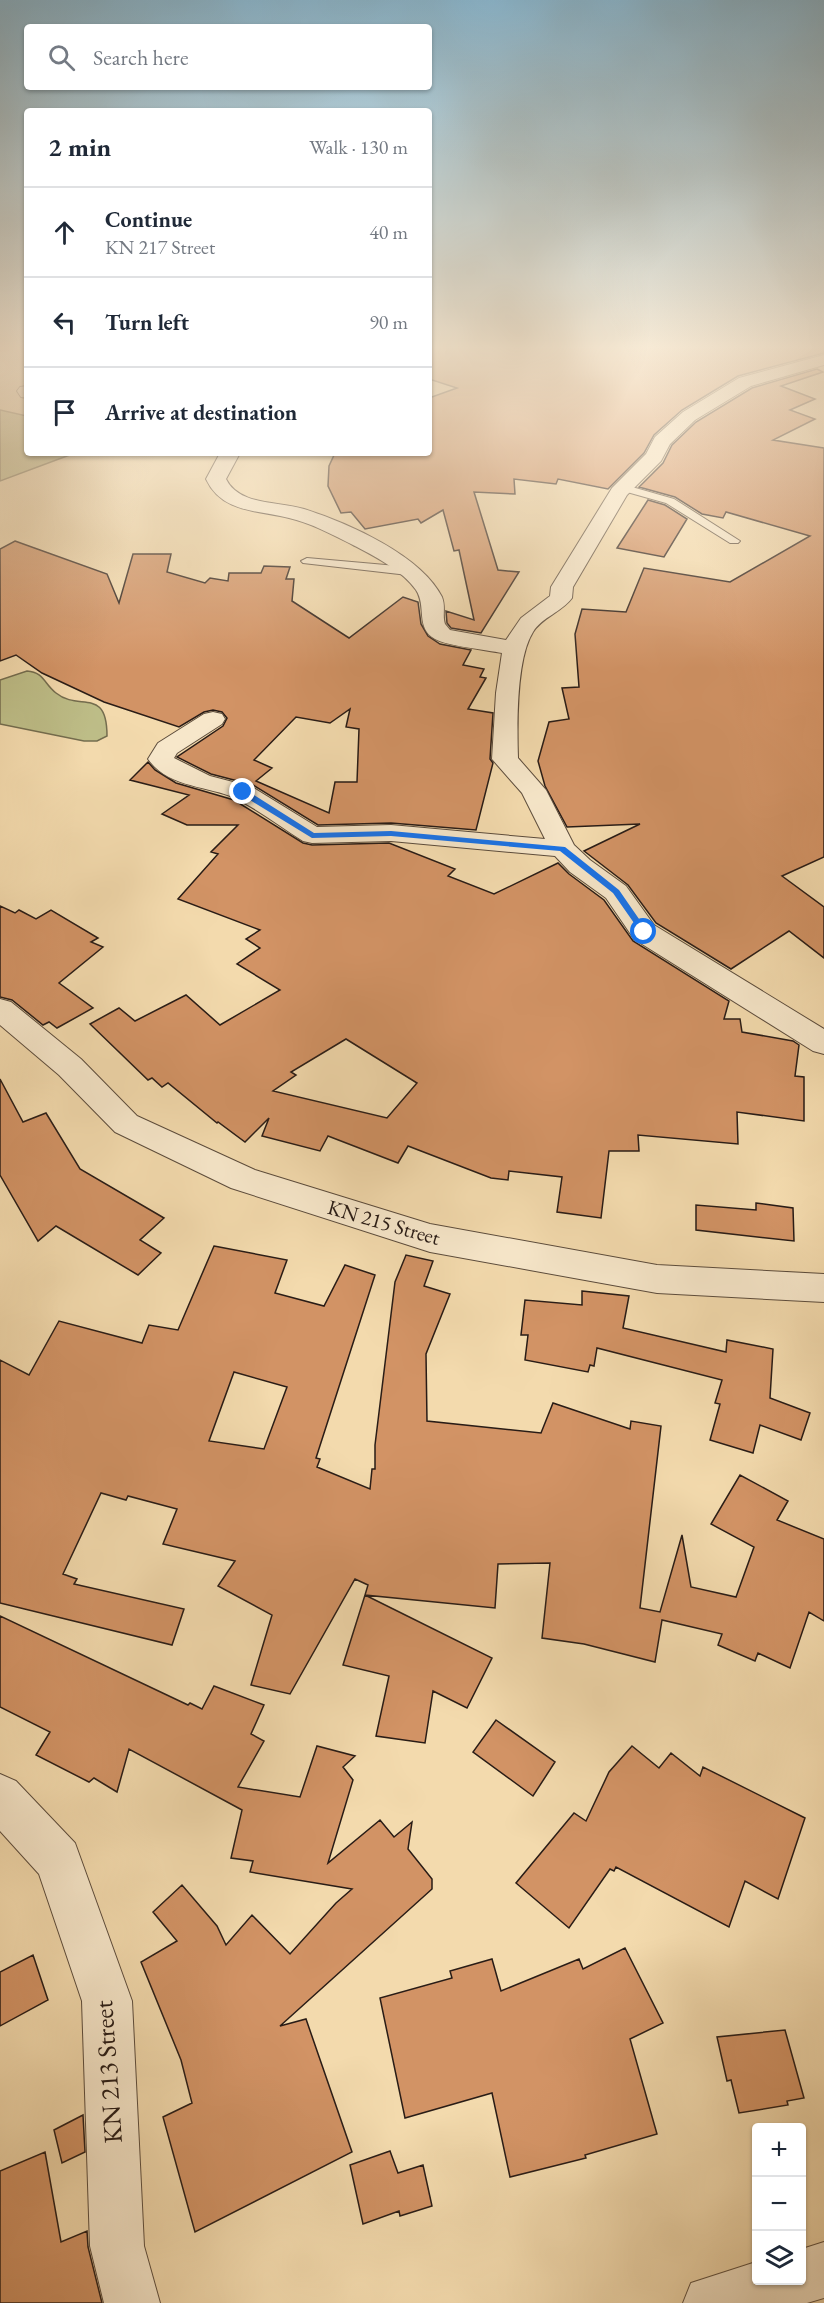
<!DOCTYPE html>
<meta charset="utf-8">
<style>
:root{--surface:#fff;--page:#f2f2f3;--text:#1f2937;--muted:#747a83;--line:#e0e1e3}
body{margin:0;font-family:"EB Garamond",serif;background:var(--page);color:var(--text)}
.controls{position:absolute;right:18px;bottom:18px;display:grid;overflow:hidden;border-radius:6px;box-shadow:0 2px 4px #0004}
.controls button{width:54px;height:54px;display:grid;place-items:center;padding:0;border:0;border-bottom:2px solid var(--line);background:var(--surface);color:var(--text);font:30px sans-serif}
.stop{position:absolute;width:18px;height:18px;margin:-14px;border:4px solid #1a73e8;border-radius:50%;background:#fff}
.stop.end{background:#1a73e8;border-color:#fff;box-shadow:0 2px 6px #0008}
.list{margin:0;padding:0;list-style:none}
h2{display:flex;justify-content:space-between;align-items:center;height:78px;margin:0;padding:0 24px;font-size:26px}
h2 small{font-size:20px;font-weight:400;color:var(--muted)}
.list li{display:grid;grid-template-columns:39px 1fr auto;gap:18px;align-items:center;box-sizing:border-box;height:90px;padding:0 24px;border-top:2px solid var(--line)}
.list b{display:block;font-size:22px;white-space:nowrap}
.list p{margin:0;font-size:20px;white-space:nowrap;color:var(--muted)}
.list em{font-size:20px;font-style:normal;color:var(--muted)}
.icon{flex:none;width:33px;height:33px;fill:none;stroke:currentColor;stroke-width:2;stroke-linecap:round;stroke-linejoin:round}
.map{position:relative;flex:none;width:824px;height:2303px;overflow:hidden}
.search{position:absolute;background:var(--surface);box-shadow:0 2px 4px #0004;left:24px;top:24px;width:408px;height:66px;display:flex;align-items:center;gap:15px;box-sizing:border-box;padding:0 21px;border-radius:6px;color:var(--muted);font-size:22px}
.panel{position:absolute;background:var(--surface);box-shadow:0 2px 4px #0004;left:24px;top:108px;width:408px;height:348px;border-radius:6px}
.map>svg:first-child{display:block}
.green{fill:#bebe88;stroke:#746d4f;stroke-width:1.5}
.building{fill:#d29365;stroke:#291c16;stroke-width:1.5;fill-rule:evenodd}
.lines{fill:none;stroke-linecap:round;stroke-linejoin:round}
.service-casing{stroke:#5c4c3c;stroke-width:2}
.minor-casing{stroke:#5c4c3c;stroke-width:2}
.tertiary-casing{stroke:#5c4c3c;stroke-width:2}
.service{fill:#f7e7ca;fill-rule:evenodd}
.minor{fill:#f7e7ca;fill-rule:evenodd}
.tertiary{fill:#f7e7ca;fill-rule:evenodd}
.route{fill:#1a73e8}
.labels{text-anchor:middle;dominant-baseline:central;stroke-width:4.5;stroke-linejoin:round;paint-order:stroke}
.street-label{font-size:21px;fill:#291c16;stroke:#f7e7ca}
.near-street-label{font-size:26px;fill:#291c16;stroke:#f7e7ca}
</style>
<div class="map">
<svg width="824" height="2303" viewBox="0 0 824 2303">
<rect width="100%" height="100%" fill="#f3daad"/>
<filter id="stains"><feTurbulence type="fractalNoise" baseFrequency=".00333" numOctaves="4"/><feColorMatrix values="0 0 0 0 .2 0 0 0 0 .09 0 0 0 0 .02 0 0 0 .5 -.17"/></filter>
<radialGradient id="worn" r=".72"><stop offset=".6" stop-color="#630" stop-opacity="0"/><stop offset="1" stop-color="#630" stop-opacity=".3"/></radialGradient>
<!-- green -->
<path class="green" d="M 0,410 L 27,416 L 27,453 L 75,453 L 0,481 Z
M 27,671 C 44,672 44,684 56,693 C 79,712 107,686 107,736 L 97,741 L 84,741 L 0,724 L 0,680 Z"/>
<!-- building -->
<path class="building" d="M 429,345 L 824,345 L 824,353 L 738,376 L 682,410 L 654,435 L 644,453 L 608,489 L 558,479 L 556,484 L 514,479 L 515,494 L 474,492 L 498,570 L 519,572 L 481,633 L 451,628 L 447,623 L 446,611 L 474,620 L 459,550 L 454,551 L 443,510 L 421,523 L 418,519 L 365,529 L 351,512 L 341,513 L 328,486 L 329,466 L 335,453 L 429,453 L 429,398 L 457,388 L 429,379 Z
M 817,369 L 823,372 L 781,386 L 815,399 L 790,410 L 815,419 L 773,440 L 824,448 L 824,857 L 782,876 L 824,907 L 824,958 L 789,931 L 731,969 L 656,923 L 628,885 L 584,851 L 640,824 L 567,827 L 545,786 L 538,761 L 549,722 L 569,719 L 562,688 L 579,687 L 575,634 L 582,609 L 626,612 L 644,568 L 730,582 L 810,536 L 726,512 L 723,518 L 702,514 L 675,497 L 639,487 L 663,463 L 672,445 L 696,422 L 752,388 Z
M 648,500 L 665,505 L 687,519 L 664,557 L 617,548 Z
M 15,541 L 107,574 L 119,603 L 133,554 L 171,554 L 167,572 L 205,583 L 210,578 L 228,581 L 229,573 L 261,573 L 264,566 L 290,567 L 286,579 L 294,579 L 292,601 L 349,638 L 403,597 L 418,602 L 421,624 L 428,636 L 440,644 L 471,650 L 463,665 L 484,669 L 480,677 L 486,678 L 468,709 L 493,713 L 490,759 L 493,763 L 476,830 L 391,823 L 318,825 L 253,785 L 211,774 L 177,757 L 223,726 L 227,718 L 222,712 L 213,710 L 204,712 L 179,727 L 104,702 L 42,673 L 16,655 L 0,661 L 0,549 ZM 350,709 L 346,727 L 359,729 L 357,782 L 335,782 L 329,813 L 256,781 L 272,768 L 254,760 L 296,717 L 330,723 Z
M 148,762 L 155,770 L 176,783 L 234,800 L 303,843 L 312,845 L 389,843 L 455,869 L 448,876 L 494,894 L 558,863 L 569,874 L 604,900 L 633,941 L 729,1001 L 724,1019 L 740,1019 L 742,1032 L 793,1041 L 799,1045 L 795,1076 L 804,1077 L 804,1121 L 737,1112 L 738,1144 L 638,1135 L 639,1151 L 609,1151 L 601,1218 L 557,1212 L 562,1177 L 509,1171 L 508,1180 L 491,1178 L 408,1146 L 398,1163 L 328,1136 L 320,1151 L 262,1136 L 269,1118 L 245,1142 L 218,1122 L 217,1123 L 168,1083 L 162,1087 L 152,1078 L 148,1080 L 90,1024 L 119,1008 L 135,1021 L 186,995 L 220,1025 L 280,990 L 237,964 L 260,948 L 246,939 L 260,930 L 178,899 L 218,854 L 211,852 L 238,825 L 187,825 L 162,814 L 189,795 L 130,780 ZM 346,1039 L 417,1083 L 387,1118 L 273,1091 L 296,1075 L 291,1072 Z
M 0,906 L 15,913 L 19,910 L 36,919 L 51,910 L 98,938 L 91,942 L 103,947 L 59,983 L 93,1008 L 57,1028 L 49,1022 L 43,1025 L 12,1000 L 0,997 Z
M 0,1079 L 23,1122 L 46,1113 L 80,1169 L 164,1218 L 140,1240 L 161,1253 L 138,1275 L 56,1226 L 38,1241 L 0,1175 Z
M 756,1203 L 793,1208 L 794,1241 L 696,1230 L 696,1205 L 756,1210 Z
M 214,1246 L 287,1260 L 275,1293 L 324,1306 L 345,1265 L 375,1275 L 316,1458 L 320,1459 L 317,1467 L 370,1489 L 372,1469 L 375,1469 L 375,1445 L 395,1282 L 406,1255 L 433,1261 L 424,1286 L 450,1294 L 426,1354 L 427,1421 L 541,1433 L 553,1403 L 630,1429 L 631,1421 L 661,1426 L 640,1608 L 660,1612 L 682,1535 L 691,1587 L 736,1597 L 754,1547 L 711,1524 L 740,1475 L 788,1501 L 777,1520 L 824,1539 L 824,1621 L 809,1612 L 790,1668 L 758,1653 L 755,1661 L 718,1645 L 722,1634 L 662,1620 L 655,1662 L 584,1644 L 542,1638 L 550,1563 L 498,1564 L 495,1608 L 365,1595 L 368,1585 L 355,1579 L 290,1694 L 251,1685 L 272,1615 L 218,1586 L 235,1561 L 163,1544 L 177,1509 L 128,1496 L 126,1500 L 101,1493 L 63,1574 L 77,1579 L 74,1584 L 184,1609 L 172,1645 L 0,1603 L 0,1360 L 29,1375 L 59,1321 L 142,1343 L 149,1325 L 178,1330 ZM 234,1372 L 287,1387 L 264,1449 L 209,1441 Z
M 582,1291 L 629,1296 L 623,1328 L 726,1352 L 727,1340 L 773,1349 L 770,1398 L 810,1413 L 801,1440 L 760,1425 L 753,1453 L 710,1440 L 720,1404 L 715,1403 L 722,1380 L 597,1348 L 594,1366 L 590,1365 L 588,1372 L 525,1360 L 528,1335 L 521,1335 L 525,1300 L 582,1305 Z
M 365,1595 L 492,1658 L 467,1708 L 433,1691 L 425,1743 L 376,1736 L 389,1676 L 343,1665 Z
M 0,1616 L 188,1705 L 190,1703 L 202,1709 L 214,1686 L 264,1705 L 251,1734 L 264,1741 L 238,1787 L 300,1797 L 317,1746 L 355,1756 L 343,1767 L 353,1780 L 328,1863 L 380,1820 L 394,1837 L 412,1822 L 408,1849 L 432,1879 L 432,1889 L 280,2026 L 306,2019 L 352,2152 L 195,2232 L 163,2117 L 192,2103 L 181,2060 L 141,1962 L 177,1941 L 153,1912 L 182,1885 L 217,1926 L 226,1945 L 252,1915 L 290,1954 L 336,1903 L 352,1889 L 250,1872 L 253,1861 L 231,1858 L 242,1810 L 129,1749 L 117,1792 L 94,1778 L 89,1782 L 36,1755 L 50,1732 L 0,1707 Z
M 496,1720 L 555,1762 L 533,1796 L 473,1752 Z
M 632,1746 L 659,1768 L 671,1753 L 700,1776 L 703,1767 L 805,1818 L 778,1899 L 745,1881 L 729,1927 L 616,1867 L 614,1871 L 610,1869 L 569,1928 L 516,1883 L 574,1813 L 586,1821 L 609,1772 Z
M 625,1948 L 663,2023 L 630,2039 L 657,2134 L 585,2155 L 586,2158 L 510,2177 L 492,2093 L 405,2118 L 380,1998 L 452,1978 L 450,1971 L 492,1959 L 501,1991 L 579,1959 L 583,1969 Z
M 33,1955 L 48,2000 L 0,2026 L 0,1972 Z
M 785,2030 L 804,2098 L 787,2101 L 788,2105 L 739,2113 L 731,2080 L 727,2081 L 717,2037 Z
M 83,2115 L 85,2152 L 62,2163 L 54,2130 Z
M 390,2151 L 398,2173 L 423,2165 L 432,2206 L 400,2216 L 399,2211 L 363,2224 L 350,2165 Z
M 45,2152 L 61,2242 L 87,2231 L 88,2247 L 102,2303 L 0,2303 L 0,2171 Z"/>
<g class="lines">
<!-- service casing -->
<g class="service-casing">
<path id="service" d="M 625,485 L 674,499 L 740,541 L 738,543 L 730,543 L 666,503 L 627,492 L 615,494 L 615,490 Z
M 307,558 L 408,567 L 414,571 L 408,575 L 303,563 L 301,561 Z"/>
</g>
<!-- minor casing -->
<g class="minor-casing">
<path id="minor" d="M 824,355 L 824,365 L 751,386 L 695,420 L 670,444 L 661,461 L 627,495 L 573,587 L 572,598 C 562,612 542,617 533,632 C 516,659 517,725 518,758 L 546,790 L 574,845 L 590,860 L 626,886 L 654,925 L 824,1029 L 824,1054 L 813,1051 L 634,939 L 606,898 L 570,872 L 555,856 L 391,841 L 312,843 L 303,841 C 281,827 259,810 235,798 C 209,786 168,788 148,759 L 158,743 L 204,714 L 213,712 L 222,714 L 225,719 L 222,724 L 177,753 L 174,758 L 210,776 L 252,787 L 317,827 L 391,825 L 545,839 L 522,793 L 492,759 L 496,693 L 502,653 C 487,650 447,646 435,639 C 415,628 427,606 416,590 C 402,570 374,556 353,545 C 333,535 311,523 289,518 C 257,510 222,513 206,479 L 220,453 L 240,453 L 226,479 C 239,506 279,501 304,509 C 348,523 421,555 442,597 C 446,607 442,615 445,624 L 450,630 L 506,640 L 521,618 L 550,596 L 551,587 L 612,488 L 646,454 L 655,437 L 683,412 L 739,378 Z
M 27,386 L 27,398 L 21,397 L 17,391 L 20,387 Z
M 0,999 L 11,1002 L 81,1059 L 137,1116 L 255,1170 L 430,1224 L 657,1265 L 824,1274 L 824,1302 L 657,1293 L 430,1252 L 231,1188 L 115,1132 L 59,1075 L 0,1025 Z
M 0,1774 L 16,1781 L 75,1843 L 132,2001 L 144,2246 L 160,2303 L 104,2303 L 90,2246 L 82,2001 L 39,1874 L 0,1831 Z"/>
</g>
<!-- tertiary casing -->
<g class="tertiary-casing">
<path id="tertiary" d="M 824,2242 L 824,2298 L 807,2303 L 683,2303 L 691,2283 L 756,2262 L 756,2280 L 802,2280 L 802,2249 Z"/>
</g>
<!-- service -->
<use href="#service" class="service"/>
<!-- minor -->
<use href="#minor" class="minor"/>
<!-- tertiary -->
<use href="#tertiary" class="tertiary"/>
</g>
<!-- sky -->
<linearGradient id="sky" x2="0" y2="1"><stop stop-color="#89b7d0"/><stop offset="0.52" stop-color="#faeeda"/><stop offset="1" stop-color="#faeeda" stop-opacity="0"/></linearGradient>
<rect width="824" height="668" fill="url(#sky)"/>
<!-- route -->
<path class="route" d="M 240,790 L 246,790 L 314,833 L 391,831 L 565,847 L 619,890 L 648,932 L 641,933 L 613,893 L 560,851 L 391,836 L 312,838 L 240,794 Z"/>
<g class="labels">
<!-- street labels -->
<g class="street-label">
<text transform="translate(384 1222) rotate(16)">KN 215 Street</text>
</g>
<!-- near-street labels -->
<g class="near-street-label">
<text transform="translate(108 2072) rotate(-94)">KN 213 Street</text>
</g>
</g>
<rect width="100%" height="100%" filter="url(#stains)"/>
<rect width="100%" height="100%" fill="url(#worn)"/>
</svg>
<div class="controls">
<button>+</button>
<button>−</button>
<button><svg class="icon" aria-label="layers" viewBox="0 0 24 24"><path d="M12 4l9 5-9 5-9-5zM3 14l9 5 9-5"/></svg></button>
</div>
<div class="stop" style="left:644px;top:932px"></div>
<div class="stop end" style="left:243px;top:792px"></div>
<div class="search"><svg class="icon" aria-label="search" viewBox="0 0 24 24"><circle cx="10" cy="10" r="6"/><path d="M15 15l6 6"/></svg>Search here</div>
<section class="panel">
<h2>2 min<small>Walk · 130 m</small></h2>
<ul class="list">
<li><svg class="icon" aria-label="ahead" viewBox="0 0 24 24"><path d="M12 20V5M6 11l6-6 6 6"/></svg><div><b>Continue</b><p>KN 217 Street</p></div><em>40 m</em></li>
<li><svg class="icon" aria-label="left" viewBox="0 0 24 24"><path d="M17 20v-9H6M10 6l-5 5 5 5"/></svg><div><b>Turn left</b></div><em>90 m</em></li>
<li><svg class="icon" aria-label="arrive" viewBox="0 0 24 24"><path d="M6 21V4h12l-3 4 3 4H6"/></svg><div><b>Arrive at destination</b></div></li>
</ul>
</section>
</div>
